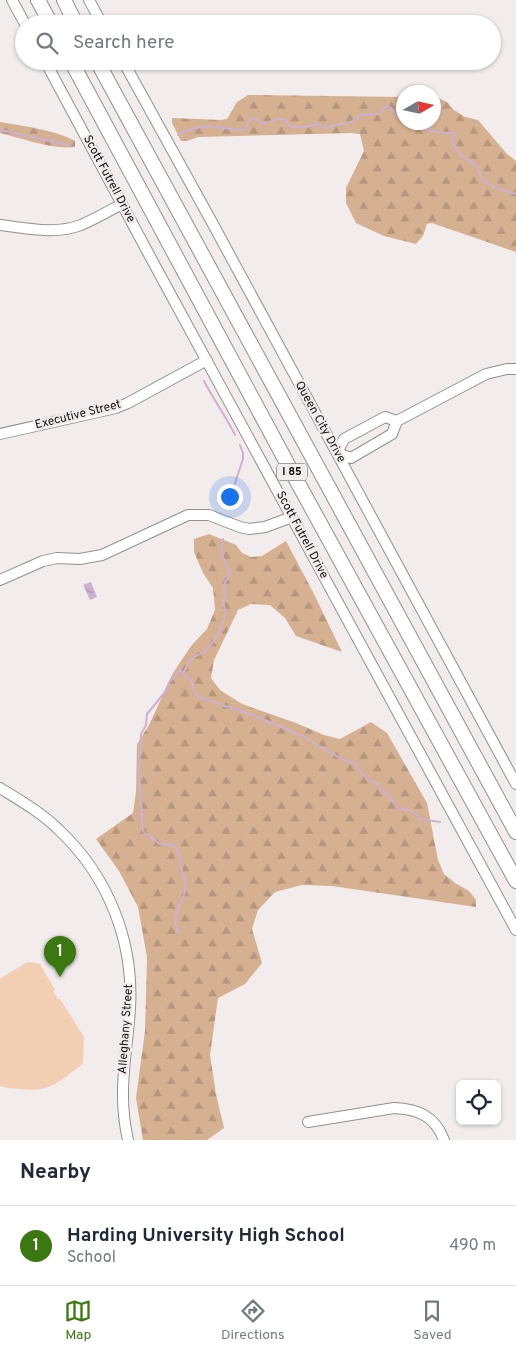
<!DOCTYPE html>
<style>
:root{--surface:#fff;--page:#f6f6f7;--text:#1f2937;--muted:#747a83;--line:#e0e1e3;--accent:#3c7811}
body{margin:0;font-family:Overpass,sans-serif;background:var(--page);color:var(--text)}
.controls{position:absolute;right:15px;bottom:15px;display:grid;overflow:hidden;border-radius:8px;box-shadow:0 1px 4px #0004}
.controls button{width:45px;height:45px;display:grid;place-items:center;padding:0;border:0;border-bottom:1px solid var(--line);background:var(--surface);color:var(--text);font:25px sans-serif}
.compass{position:absolute;left:396px;top:85px;width:45px;height:45px;border-radius:50%;background:var(--surface);box-shadow:0 1px 4px #0004;rotate:81deg}
.you{position:absolute;left:229px;top:496px;width:18px;height:18px;margin:-12px;border:4px solid #fff;border-radius:50%;background:#1a73e8;box-shadow:0 0 0 8px #1a73e833}
.badge{display:grid;place-items:center;width:32px;height:32px;border-radius:50%;background:var(--accent);color:#fff;font-size:16px;font-weight:700}
.pin{position:absolute;translate:-50% -41px;filter:drop-shadow(0 1px 2px #0008)}
.pin::after{content:'';position:absolute;top:26px;width:18px;height:15px;background:inherit;clip-path:polygon(0 0,100% 0,50% 100%)}
.list{margin:0;padding:0;list-style:none}
h2{display:flex;justify-content:space-between;align-items:center;height:65px;margin:0;padding:0 20px;font-size:21px}
h2 small{font-size:16px;font-weight:400;color:var(--muted)}
.list li{display:grid;grid-template-columns:32px 1fr auto;gap:15px;align-items:center;box-sizing:border-box;height:80px;padding:0 20px;border-top:1px solid var(--line)}
.list b{display:block;font-size:19px;white-space:nowrap}
.list p{margin:0;font-size:16px;white-space:nowrap;color:var(--muted)}
.list em{font-size:16px;font-style:normal;color:var(--muted)}
.icon{flex:none;width:28px;height:28px;fill:none;stroke:currentColor;stroke-width:2;stroke-linecap:round;stroke-linejoin:round}
.map{position:relative;flex:none;width:516px;height:1140px;overflow:hidden}
.search{position:absolute;background:var(--surface);box-shadow:0 1px 4px #0004;left:15px;right:15px;top:15px;height:55px;display:flex;align-items:center;gap:12px;box-sizing:border-box;padding:0 18px;border-radius:28px;color:var(--muted);font-size:19px}
.sheet{height:145px;background:var(--surface)}
nav{display:flex;justify-content:space-around;align-items:center;box-sizing:border-box;height:70px;border-top:1px solid var(--line);background:var(--surface);font-size:14px;color:var(--muted)}
nav a{display:grid;justify-items:center;gap:2px}
nav .on{color:var(--accent)}
.map>svg:first-child{display:block}
.forest{fill:url(#forest-firs)}
.park{fill:#f2cfb2}
.water{fill:url(#water-ripples)}
.lines{fill:none;stroke-linecap:round;stroke-linejoin:round}
.stream{stroke:#ceb0d3;stroke-width:2}
.minor-casing{stroke:#948f8f;stroke-width:12}
.highway-casing{stroke:#948f8f;stroke-width:16}
.minor{stroke:#fff;stroke-width:10}
.highway{stroke:#fff;stroke-width:14}
.labels{text-anchor:middle;dominant-baseline:central;stroke-width:4.5;stroke-linejoin:round;paint-order:stroke}
.shield{fill:#f2eced;stroke:#575354;stroke-width:1}
.shield-label{font-size:11px;font-weight:bold;fill:#141212}
.street-label{font-size:12px;fill:#141212;stroke:#f2eced}
</style>
<div class="map">
<svg width="516" height="1140" viewBox="0 0 516 1140">
<defs>
<pattern id="forest-firs" width="22" height="20" patternUnits="userSpaceOnUse" patternTransform="scale(1.25)"><rect width="22" height="20" fill="#d5b091"/><path d="M5 1l3.5 6h-7zM16 11l3.5 6h-7z" fill="#b6967c"/></pattern>
<pattern id="water-ripples" width="26" height="14" patternUnits="userSpaceOnUse" patternTransform="scale(1.25)"><rect width="26" height="14" fill="#ceb0d3"/><path d="M2 4q2-2 4 0t4 0M15 11q2-2 4 0t4 0" fill="none" stroke="#b096b4"/></pattern>
</defs>
<rect width="100%" height="100%" fill="#f2eced"/>
<!-- forest -->
<path class="forest" d="M 248,95 L 403,97 L 404,122 L 434,122 L 434,98 L 438,98 L 447,102 L 454,110 L 465,117 L 478,120 L 507,154 L 516,161 L 516,252 L 432,223 L 427,224 L 423,236 L 416,244 L 384,236 L 356,223 L 346,203 L 346,188 L 364,151 L 360,134 L 351,133 L 198,137 L 187,141 L 181,141 L 172,123 L 172,118 L 220,120 L 227,119 L 237,102 Z
M 0,122 C 22,126 56,130 75,141 L 75,147 C 52,150 22,138 0,133 Z
M 209,534 L 236,545 L 242,553 L 251,557 L 262,556 L 286,541 L 313,592 L 342,652 L 296,636 L 285,618 L 270,605 L 251,604 L 238,610 L 214,660 L 211,678 L 220,690 L 242,704 L 296,723 L 324,735 L 340,739 L 371,722 L 387,733 L 427,803 L 438,860 L 444,874 L 455,883 L 469,891 L 476,900 L 476,907 L 332,886 L 302,885 L 275,892 L 258,910 L 252,929 L 262,963 L 245,984 L 218,998 L 210,1055 L 216,1094 L 224,1128 L 207,1140 L 143,1140 L 136,1098 L 145,1031 L 147,957 L 138,907 L 119,871 L 96,839 L 133,813 L 136,792 L 137,744 L 149,725 L 173,673 L 191,646 L 207,629 L 215,610 L 213,588 L 203,573 L 194,552 L 194,539 Z"/>
<!-- park -->
<path class="park" d="M 27,962 L 40,964 L 55,990 L 53,991 L 58,999 L 60,999 L 84,1037 L 83,1063 C 61,1081 50,1093 20,1089 C 13,1088 6,1088 0,1086 L 0,979 Z"/>
<!-- water -->
<path class="water" d="M 91,582 L 97,597 L 90,600 L 83,585 Z"/>
<g class="lines">
<!-- stream -->
<path class="stream" d="M 417,122 L 420,128 L 424,129 C 430,130 438,133 445,133 C 450,133 451,131 456,135 L 452,141 C 453,146 459,153 463,157 C 467,160 472,161 476,166 C 480,171 480,178 486,183 C 495,188 506,191 516,194
M 0,130 L 69,145
M 178,135 C 196,126 205,125 225,128 C 232,129 238,131 245,129 L 248,121 L 252,118 L 256,119 L 262,124 C 270,123 276,118 284,119 L 291,127 L 305,127 L 319,124 L 323,128 L 327,128 L 335,125 L 349,123 L 362,115 L 378,114 L 386,106 L 391,108 L 399,117 L 404,117
M 204,381 C 213,399 226,416 235,435
M 222,506 L 231,493 L 234,486 L 243,459 L 243,453 L 240,445
M 183,673 L 191,659 L 205,651 L 214,641 L 220,630 L 224,619 L 225,611 L 223,600 L 225,596 L 224,588 L 225,582 L 230,574 C 225,556 218,559 223,539
M 179,933 L 175,925 L 178,908 L 184,895 L 186,883 L 182,872 L 181,859 L 175,845 L 160,844 L 145,833 L 143,831 L 139,770 L 141,734 L 146,725 L 147,714 L 165,692 L 170,681 L 180,670 L 192,682 L 196,694 L 199,697 L 255,716 L 302,736 L 340,758 L 355,764 L 367,779 L 377,783 L 382,790 L 390,797 L 398,808 L 408,810 L 417,815 L 420,819 L 440,822"/>
<!-- minor casing -->
<g class="minor-casing">
<path id="minor" d="M 12,0 L 25,24
M 89,0 L 102,24
M 45,61 L 153,262 L 516,930
M 123,61 L 214,226 L 516,784
M 0,225 C 26,228 55,235 81,225 C 95,219 109,211 122,204
M 397,421 L 385,417 L 344,439 L 337,453 L 351,458 L 392,434 L 397,421 L 486,374 L 507,369 L 516,369
M 0,434 L 116,408 L 128,403 L 207,360
M 0,580 L 43,561 L 57,558 L 80,559 L 102,555 L 188,515 L 209,515 L 240,527 L 249,529 L 265,527 L 292,517
M 0,788 C 21,801 42,813 59,830 C 108,876 134,941 130,1008 C 127,1055 117,1092 128,1140
M 308,1122 L 394,1108 C 418,1109 435,1116 444,1140"/>
</g>
<!-- highway casing -->
<g class="highway-casing">
<path id="highway" d="M 38,0 L 51,24
M 64,0 L 76,24
M 71,61 L 287,463 L 516,881
M 97,61 L 516,832"/>
</g>
<!-- minor -->
<use href="#minor" class="minor"/>
<!-- highway -->
<use href="#highway" class="highway"/>
</g>
<g class="labels">
<!-- shield labels -->
<rect class="shield" x="277" y="463.5" width="30" height="17" rx="4"/>
<g class="shield-label">
<text x="292" y="472">I 85</text>
</g>
<!-- street labels -->
<g class="street-label">
<text transform="translate(109 179) rotate(62)">Scott Futrell Drive</text>
<text transform="translate(78 415) rotate(-14)">Executive Street</text>
<text transform="translate(320 422) rotate(61)">Queen City Drive</text>
<text transform="translate(302 535) rotate(62)">Scott Futrell Drive</text>
<text transform="translate(126 1029) rotate(-86)">Alleghany Street</text>
</g>
</g>
</svg>
<div class="controls">
<button><svg class="icon" aria-label="locate" viewBox="0 0 24 24"><circle cx="12" cy="12" r="6"/><path d="M12 2v4M12 18v4M2 12h4M18 12h4"/></svg></button>
</div>
<svg class="compass" viewBox="-18 -18 36 36"><path d="M0-13l5 13h-10z" fill="#e53935"/><path d="M0 13l5-13h-10z" fill="#747a83"/></svg>
<div class="you"></div>
<div class="pin badge" style="left:60px;top:977px">1</div>
<div class="search"><svg class="icon" aria-label="search" viewBox="0 0 24 24"><circle cx="10" cy="10" r="6"/><path d="M15 15l6 6"/></svg>Search here</div>
</div>
<section class="sheet">
<h2>Nearby<small></small></h2>
<ul class="list">
<li><span class="badge">1</span><div><b>Harding University High School</b><p>School</p></div><em>490 m</em></li>
</ul>
</section>
<nav>
<a class="on"><svg class="icon" aria-label="map" viewBox="0 0 24 24"><path d="M3 6l6-2 6 2 6-2v14l-6 2-6-2-6 2zM9 4v14M15 6v14"/></svg>Map</a>
<a><svg class="icon" aria-label="directions" viewBox="0 0 24 24"><path d="M12 3l9 9-9 9-9-9zM9 14v-3h6M13 9l2 2-2 2"/></svg>Directions</a>
<a><svg class="icon" aria-label="saved" viewBox="0 0 24 24"><path d="M7 4h10v16l-5-4-5 4z"/></svg>Saved</a>
</nav>
